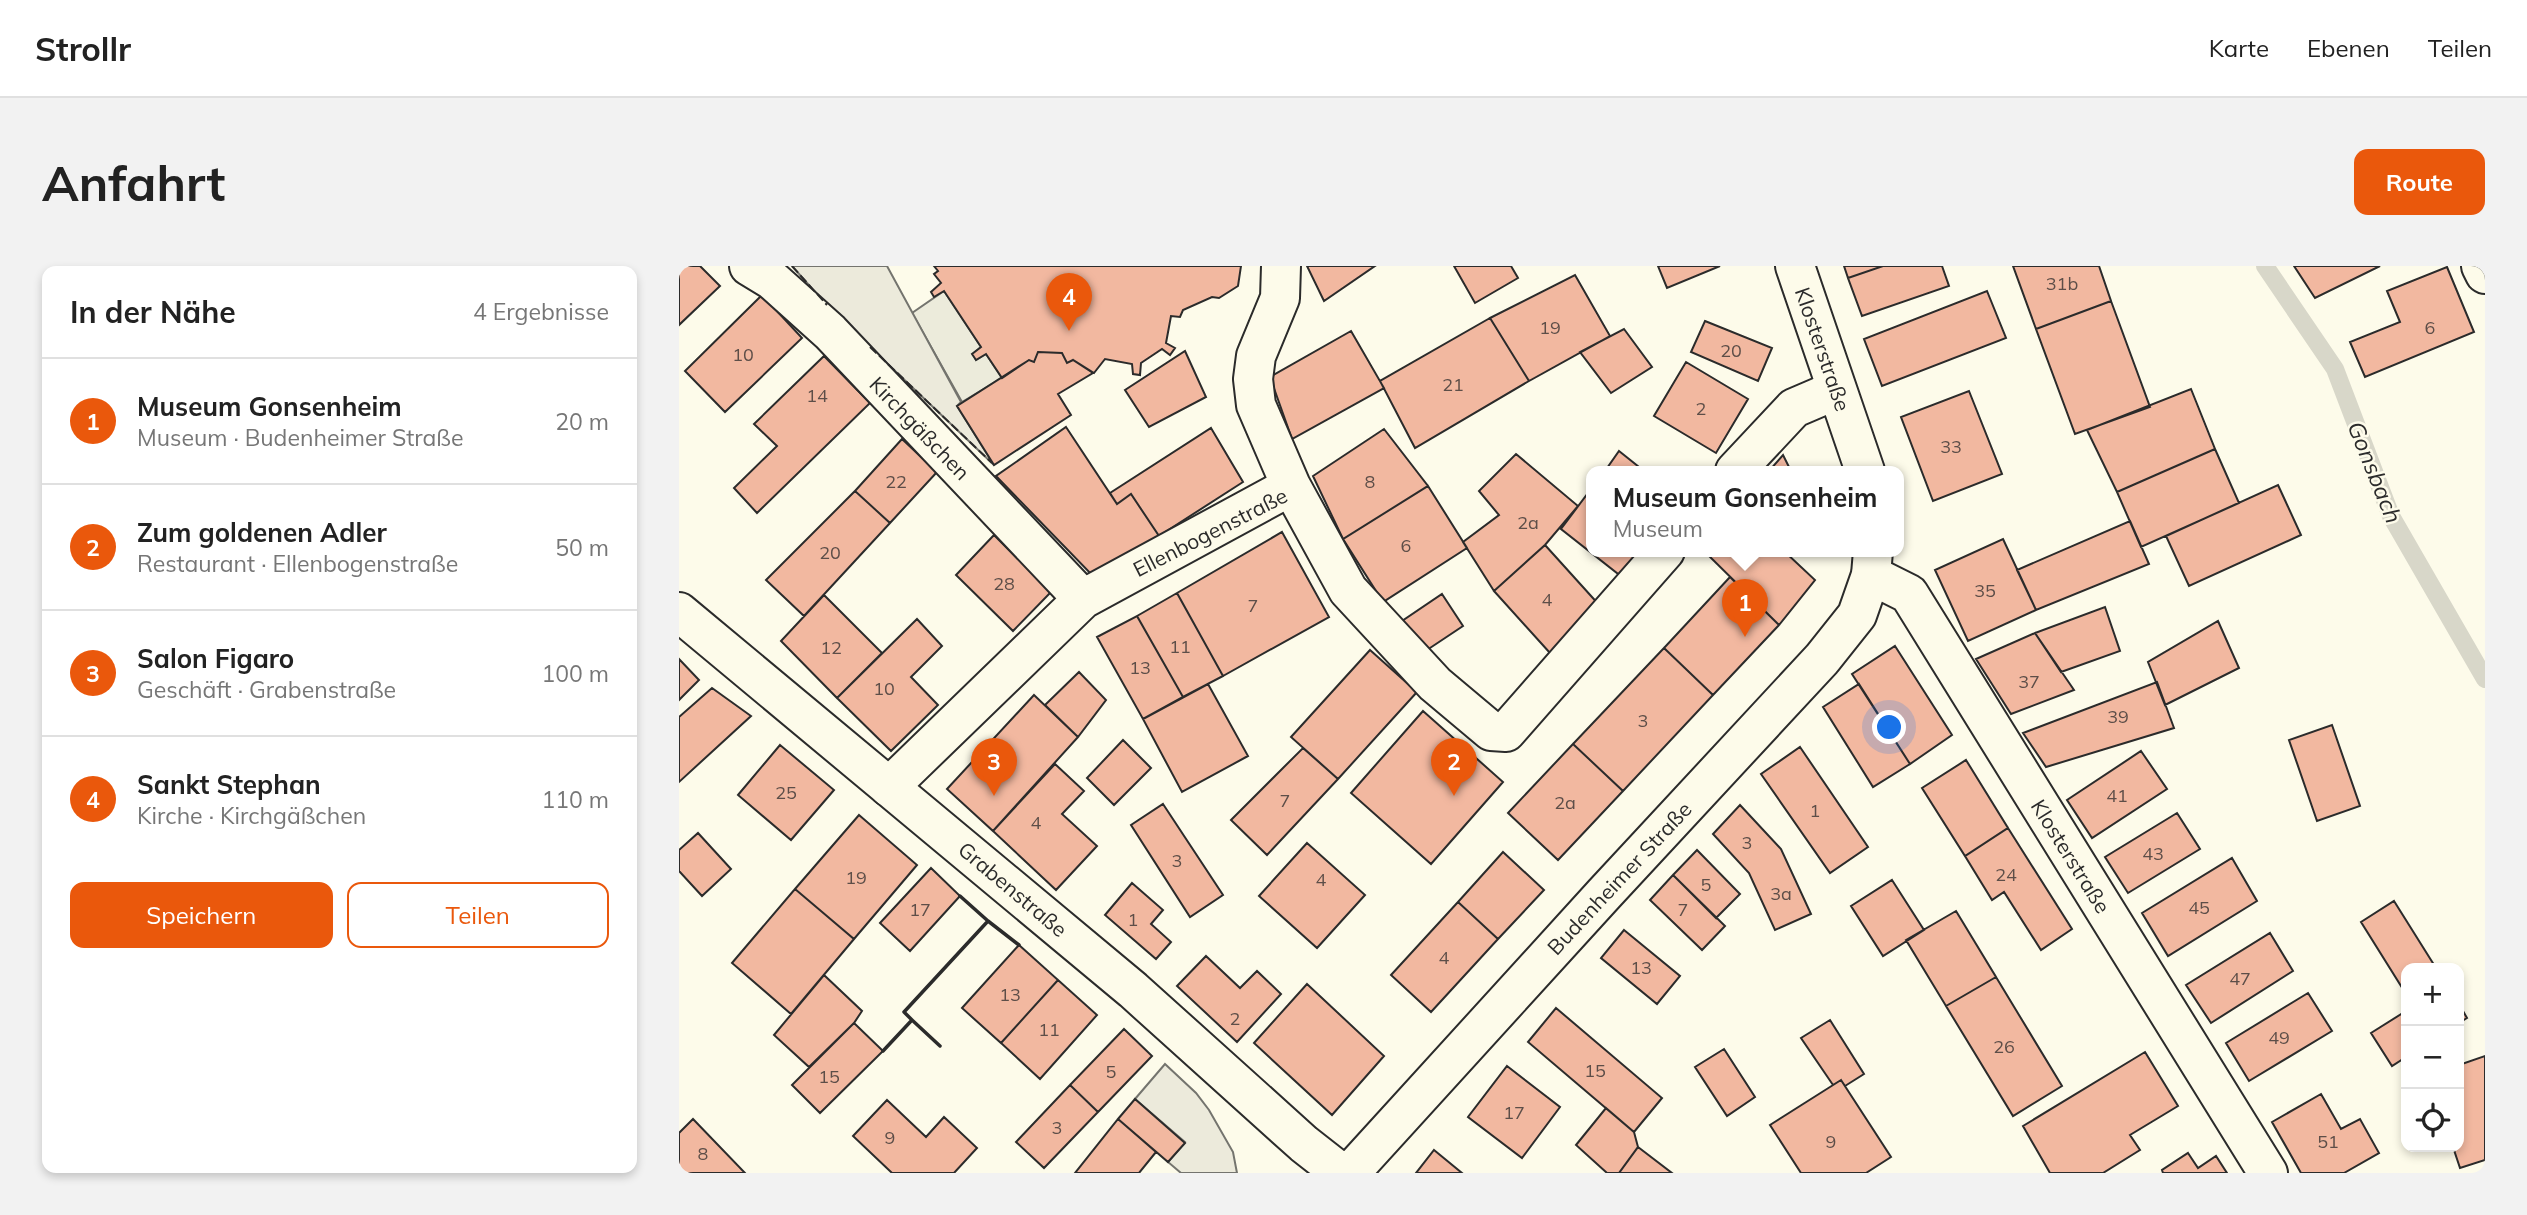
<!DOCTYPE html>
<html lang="de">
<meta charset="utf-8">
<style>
:root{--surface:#fff;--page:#f2f2f2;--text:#222;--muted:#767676;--line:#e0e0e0;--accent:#ea580c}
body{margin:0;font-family:Mulish,sans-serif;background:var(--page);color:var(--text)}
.controls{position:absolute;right:21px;bottom:21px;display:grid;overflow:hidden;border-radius:14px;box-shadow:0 4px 10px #0003}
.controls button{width:63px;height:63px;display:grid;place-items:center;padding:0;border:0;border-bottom:2px solid var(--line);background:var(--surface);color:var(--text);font:35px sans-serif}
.you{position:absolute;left:1211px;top:462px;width:24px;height:24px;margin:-18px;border:5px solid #fff;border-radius:50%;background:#1a73e8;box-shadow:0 0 0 10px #1a73e833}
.badge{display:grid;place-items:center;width:46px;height:46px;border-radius:50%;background:var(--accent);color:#fff;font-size:23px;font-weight:700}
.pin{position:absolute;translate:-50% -58px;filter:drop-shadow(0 2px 4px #0008)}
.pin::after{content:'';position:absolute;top:37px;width:24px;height:21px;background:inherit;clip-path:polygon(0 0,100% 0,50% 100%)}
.popup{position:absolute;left:907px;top:200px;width:318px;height:91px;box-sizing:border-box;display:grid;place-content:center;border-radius:14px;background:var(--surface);filter:drop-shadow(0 2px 5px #0005);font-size:23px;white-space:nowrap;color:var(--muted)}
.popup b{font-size:26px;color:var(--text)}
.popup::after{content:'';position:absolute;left:50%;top:100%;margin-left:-14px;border:14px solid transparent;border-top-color:var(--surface)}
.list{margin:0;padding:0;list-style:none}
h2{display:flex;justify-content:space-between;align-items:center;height:91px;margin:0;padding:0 28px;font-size:30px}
h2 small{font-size:23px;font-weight:400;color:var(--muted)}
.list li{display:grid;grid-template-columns:46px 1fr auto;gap:21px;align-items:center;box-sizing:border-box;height:126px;padding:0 28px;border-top:2px solid var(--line)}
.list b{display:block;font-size:26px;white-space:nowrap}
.list p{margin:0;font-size:23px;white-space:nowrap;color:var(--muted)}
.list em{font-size:23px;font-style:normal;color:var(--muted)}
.actions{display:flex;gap:14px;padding:21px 28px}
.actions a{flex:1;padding:16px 0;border:2px solid var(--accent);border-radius:14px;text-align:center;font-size:24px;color:var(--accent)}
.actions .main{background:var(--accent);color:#fff}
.icon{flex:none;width:38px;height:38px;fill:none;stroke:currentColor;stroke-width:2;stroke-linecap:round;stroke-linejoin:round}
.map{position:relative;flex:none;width:1806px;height:907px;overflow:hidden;border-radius:14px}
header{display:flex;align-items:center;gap:42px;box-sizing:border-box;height:98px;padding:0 35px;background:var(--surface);border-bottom:2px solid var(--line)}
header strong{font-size:33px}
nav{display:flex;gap:38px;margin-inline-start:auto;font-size:24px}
.intro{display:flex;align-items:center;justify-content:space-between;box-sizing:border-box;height:168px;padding:0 42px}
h1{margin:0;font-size:49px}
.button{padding:18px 32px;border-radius:14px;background:var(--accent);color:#fff;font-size:24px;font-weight:700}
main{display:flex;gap:42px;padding:0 42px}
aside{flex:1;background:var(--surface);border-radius:14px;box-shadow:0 4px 10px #0003}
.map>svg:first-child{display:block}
.green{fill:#ecebdb;stroke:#74746e;stroke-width:2}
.parking{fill:#eceadb;stroke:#74746e;stroke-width:2}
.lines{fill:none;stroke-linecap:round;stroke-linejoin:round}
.stream{stroke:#d8d7c9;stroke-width:18}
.building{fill:#f2b8a0;stroke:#2b2b2b;stroke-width:2}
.minor-casing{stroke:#2b2b2b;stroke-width:42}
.major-casing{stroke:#2b2b2b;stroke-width:42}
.minor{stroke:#fdfbea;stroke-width:38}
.major{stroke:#fdfbea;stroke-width:38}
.fence{stroke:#2b2b2b;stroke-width:2;stroke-dasharray:9 3.5;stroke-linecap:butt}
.wall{stroke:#2b2b2b;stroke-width:3.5}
.labels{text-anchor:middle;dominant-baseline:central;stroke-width:5;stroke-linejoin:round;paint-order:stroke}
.number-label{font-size:18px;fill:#5d4e48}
.street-label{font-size:21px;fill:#2b2b2b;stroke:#fdfbea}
.water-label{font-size:23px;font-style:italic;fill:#2b2b2b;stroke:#fdfbea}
</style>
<header>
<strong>Strollr</strong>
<nav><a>Karte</a><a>Ebenen</a><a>Teilen</a></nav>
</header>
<div class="intro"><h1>Anfahrt</h1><a class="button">Route</a></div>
<main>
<aside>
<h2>In der Nähe<small>4 Ergebnisse</small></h2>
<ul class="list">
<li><span class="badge">1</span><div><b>Museum Gonsenheim</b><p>Museum · Budenheimer Straße</p></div><em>20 m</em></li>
<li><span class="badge">2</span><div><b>Zum goldenen Adler</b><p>Restaurant · Ellenbogenstraße</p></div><em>50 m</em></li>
<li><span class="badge">3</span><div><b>Salon Figaro</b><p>Geschäft · Grabenstraße</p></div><em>100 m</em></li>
<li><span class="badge">4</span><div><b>Sankt Stephan</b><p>Kirche · Kirchgäßchen</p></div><em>110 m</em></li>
</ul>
<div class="actions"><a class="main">Speichern</a><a>Teilen</a></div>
</aside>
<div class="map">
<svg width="1806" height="907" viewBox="0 0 1806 907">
<rect width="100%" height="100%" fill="#fdfbea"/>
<!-- green -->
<path class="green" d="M 265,25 L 302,81 L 294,88 L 297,94 L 307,88 L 323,112 L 283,136 L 233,47 Z"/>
<!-- parking -->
<path class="parking" d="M 113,0 L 208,0 L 282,136 L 278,140 L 315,199 L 154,46 Z
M 486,798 L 517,827 L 530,844 L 554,886 L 558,907 L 502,907 L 489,896 L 506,876 L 456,833 Z"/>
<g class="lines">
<!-- stream -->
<path class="stream" d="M 1586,0 L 1656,103 L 1712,250 L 1806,413"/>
</g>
<!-- building -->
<path class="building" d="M 0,0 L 21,0 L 41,20 L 0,59 Z
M 255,0 L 562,0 L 559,20 L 540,32 L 533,31 L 504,44 L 501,51 L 492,50 L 487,77 L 496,82 L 491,89 L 483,83 L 462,97 L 461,109 L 454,108 L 453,98 L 426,93 L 415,107 L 394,94 L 388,97 L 383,87 L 359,86 L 355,96 L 350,94 L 323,112 L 307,88 L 297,94 L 293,88 L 302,81 L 265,25 L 255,31 L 252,26 L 262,17 L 255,8 L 259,5 Z
M 628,0 L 696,0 L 645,35 Z
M 775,0 L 832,0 L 839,12 L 796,37 Z
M 979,0 L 1041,0 L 988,22 Z
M 1165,0 L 1204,0 L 1169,12 Z
M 1204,0 L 1263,0 L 1270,20 L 1183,50 L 1169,12 Z
M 1334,0 L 1420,0 L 1432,35 L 1357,63 Z
M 1615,0 L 1701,0 L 1636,32 Z
M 1768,1 L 1795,66 L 1686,111 L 1671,76 L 1721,56 L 1708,25 Z
M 896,9 L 931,70 L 850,115 L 811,52 Z
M 1308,25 L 1327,72 L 1203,120 L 1185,73 Z
M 83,29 L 123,72 L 46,146 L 6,105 Z
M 1432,35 L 1471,141 L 1396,168 L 1357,63 Z
M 811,52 L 850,115 L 736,182 L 701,115 Z
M 1026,55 L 1093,82 L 1079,115 L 1012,86 Z
M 945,63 L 973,101 L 932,127 L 901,86 Z
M 672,65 L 705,122 L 613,173 L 591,111 Z
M 506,85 L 527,131 L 470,161 L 446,124 Z
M 359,86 L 383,87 L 388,97 L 394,94 L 414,107 L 379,128 L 392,149 L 315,199 L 278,140 L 350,94 L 355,96 Z
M 145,90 L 191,137 L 78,247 L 55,222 L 98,180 L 75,158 Z
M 1007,96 L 1069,133 L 1037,187 L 975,150 Z
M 1512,123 L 1536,183 L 1438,226 L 1408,164 Z
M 1290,125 L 1323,208 L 1254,235 L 1222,151 Z
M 387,161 L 438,238 L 452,228 L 480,270 L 414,310 L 317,210 Z
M 532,162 L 564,216 L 480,270 L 452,228 L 438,238 L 431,227 Z
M 705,163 L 749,220 L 664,273 L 634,210 Z
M 223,173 L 258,206 L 211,257 L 176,225 Z
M 1536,183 L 1560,237 L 1462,281 L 1438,226 Z
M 940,185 L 965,205 L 926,205 Z
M 837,188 L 899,240 L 866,279 L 815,325 L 784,276 L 820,249 L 800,225 Z
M 1104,189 L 1112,205 L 1090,205 Z
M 1599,219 L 1622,269 L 1510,320 L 1487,270 Z
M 749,220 L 788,282 L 704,336 L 664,273 Z
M 912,223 L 912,285 L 963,285 L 943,311 L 882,263 Z
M 176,225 L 211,257 L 125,350 L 87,314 Z
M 1451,255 L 1470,298 L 1357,344 L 1338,304 Z
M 603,266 L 650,351 L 544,410 L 498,327 Z
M 315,269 L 372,326 L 334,365 L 277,309 Z
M 1324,273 L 1357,344 L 1289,375 L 1256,304 Z
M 866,279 L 922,341 L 871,387 L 815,325 Z
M 1025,285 L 1105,285 L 1136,314 L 1100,359 Z
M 1051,311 L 1100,359 L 1034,429 L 985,382 Z
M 498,327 L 544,410 L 504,431 L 458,350 Z
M 763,328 L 784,360 L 745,386 L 723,355 Z
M 145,329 L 203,387 L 158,432 L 102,375 Z
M 1426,341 L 1441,385 L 1382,406 L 1356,367 Z
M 458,350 L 504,431 L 464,453 L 418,371 Z
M 238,353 L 263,380 L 232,411 L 259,439 L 212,485 L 158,432 Z
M 1539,355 L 1560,402 L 1486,439 L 1469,396 Z
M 1356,367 L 1395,424 L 1332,448 L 1297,393 Z
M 1216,380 L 1273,469 L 1231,498 L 1173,408 Z
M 985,382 L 1034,429 L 944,525 L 894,478 Z
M 691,384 L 738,426 L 659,513 L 612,471 Z
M 0,393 L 20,414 L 0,434 Z
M 400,406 L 427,434 L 399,471 L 366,439 Z
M 1478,416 L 1495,462 L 1367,501 L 1344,467 Z
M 529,418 L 569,490 L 503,526 L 464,453 Z
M 1180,418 L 1231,498 L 1194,521 L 1144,441 Z
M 33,422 L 72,450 L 0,516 L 0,451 Z
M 355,429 L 399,471 L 314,565 L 268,523 Z
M 744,445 L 824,516 L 752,598 L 672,527 Z
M 1653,459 L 1681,540 L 1638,555 L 1610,474 Z
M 444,474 L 472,502 L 435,539 L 408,512 Z
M 894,478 L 944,525 L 879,594 L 829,547 Z
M 101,479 L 155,524 L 112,574 L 59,529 Z
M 1121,481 L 1189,581 L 1151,607 L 1082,508 Z
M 624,482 L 659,513 L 588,589 L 552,554 Z
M 1462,485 L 1488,523 L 1413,572 L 1388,534 Z
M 1287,494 L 1329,562 L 1286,590 L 1243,522 Z
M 376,498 L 405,525 L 383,548 L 418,580 L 377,624 L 314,565 Z
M 484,538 L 544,629 L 511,651 L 452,559 Z
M 1061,539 L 1102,583 L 1132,648 L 1096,664 L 1070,607 L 1034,568 Z
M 1498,547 L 1521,583 L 1449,627 L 1426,591 Z
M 180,549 L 238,599 L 175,673 L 116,623 Z
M 1329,562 L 1393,663 L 1362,684 L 1325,626 L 1313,634 L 1286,590 Z
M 19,567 L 52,603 L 23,630 L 0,605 L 0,584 Z
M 628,577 L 686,629 L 638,682 L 580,630 Z
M 1018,584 L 1061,628 L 1037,652 L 994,609 Z
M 824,586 L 865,624 L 819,673 L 779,636 Z
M 1553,592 L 1578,635 L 1489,690 L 1463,647 Z
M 252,602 L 281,630 L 231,685 L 201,657 Z
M 994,609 L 1046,660 L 1023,684 L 971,634 Z
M 1213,614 L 1245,664 L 1204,690 L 1172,640 Z
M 453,617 L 484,644 L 472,658 L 492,676 L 477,693 L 426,649 Z
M 116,623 L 175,673 L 112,748 L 53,697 Z
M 1715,635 L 1757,702 L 1727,702 L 1727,728 L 1682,656 Z
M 779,636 L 819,673 L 752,746 L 712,709 Z
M 1277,645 L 1317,711 L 1267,740 L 1227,674 Z
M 945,664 L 1001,710 L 978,738 L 922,692 Z
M 1591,667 L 1614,705 L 1532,757 L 1507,719 Z
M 340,679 L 379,714 L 322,777 L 283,742 Z
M 527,690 L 561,722 L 578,705 L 602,728 L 558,776 L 498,720 Z
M 145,709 L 183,745 L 175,757 L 130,801 L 95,769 Z
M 1317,711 L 1383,820 L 1334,850 L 1267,740 Z
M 379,714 L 418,749 L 361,813 L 322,777 Z
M 628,718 L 705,790 L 653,849 L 575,777 Z
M 1629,727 L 1653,765 L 1570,815 L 1547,777 Z
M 1780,738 L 1788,752 L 1780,757 Z
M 877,742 L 983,832 L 955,866 L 849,776 Z
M 1727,745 L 1727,791 L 1713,800 L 1692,767 Z
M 1151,754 L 1185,808 L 1166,820 L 1162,814 L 1154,819 L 1122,772 Z
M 175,757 L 204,785 L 141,847 L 113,819 Z
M 445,763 L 473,790 L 419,846 L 391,819 Z
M 1045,783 L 1076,831 L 1048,850 L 1016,801 Z
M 1466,786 L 1499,840 L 1451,869 L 1461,884 L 1424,907 L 1371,907 L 1344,860 Z
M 1806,790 L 1806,894 L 1781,902 L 1774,881 L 1780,881 L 1780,799 Z
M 828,800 L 881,841 L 843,892 L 789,851 Z
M 1162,814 L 1212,891 L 1187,907 L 1122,907 L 1091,859 Z
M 391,819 L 419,846 L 365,902 L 337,876 Z
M 1642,828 L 1662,863 L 1681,853 L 1700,887 L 1665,907 L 1622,907 L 1593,856 Z
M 456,833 L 506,877 L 489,896 L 439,853 Z
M 208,834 L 247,871 L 265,851 L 298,882 L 275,907 L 213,907 L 174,870 Z
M 927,842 L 955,866 L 959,881 L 940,907 L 928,907 L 897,879 Z
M 14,853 L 66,907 L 0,907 L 0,867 Z
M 439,853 L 477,886 L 460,907 L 396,907 Z
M 959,881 L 993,907 L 940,907 Z
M 755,884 L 783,907 L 737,907 Z
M 1509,887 L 1519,902 L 1537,890 L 1548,907 L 1484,907 L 1483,904 Z"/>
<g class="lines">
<!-- minor casing -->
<g class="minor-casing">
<path id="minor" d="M 70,0 L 93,14 L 151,66 L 404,333
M 602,0 L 601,32 L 577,90 L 574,113 L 577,139 L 612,220 L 669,324 L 756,418 L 812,465 L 827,466 L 986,285
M 1802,0 L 1806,8
M 1056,205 L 1115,142 L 1157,124
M 1192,309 L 1230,328 L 1589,907
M 210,521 L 404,333 L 612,220"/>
</g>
<!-- major casing -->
<g class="major-casing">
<path id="major" d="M 1116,0 L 1186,205
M 0,346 L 454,724 L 625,878 L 662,907
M 671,907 L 925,628 L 1143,393 L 1178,349 L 1192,309 L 1194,285"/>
</g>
<!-- minor -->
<use href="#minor" class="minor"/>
<!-- major -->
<use href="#major" class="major"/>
<!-- fence -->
<path class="fence" d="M 113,0 L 148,39
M 191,81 L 313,197"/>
<!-- wall -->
<path class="wall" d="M 281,630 L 309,655 L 340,679
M 233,754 L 225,746 L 309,655
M 204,785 L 233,754 L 261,780"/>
</g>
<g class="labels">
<!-- number labels -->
<g class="number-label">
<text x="1383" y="17">31b</text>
<text x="871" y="61">19</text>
<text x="1751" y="61">6</text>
<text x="1052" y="84">20</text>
<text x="64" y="88">10</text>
<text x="774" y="118">21</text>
<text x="138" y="129">14</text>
<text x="1022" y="142">2</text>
<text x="1272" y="180">33</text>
<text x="217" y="215">22</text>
<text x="691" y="215">8</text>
<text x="849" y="256">2a</text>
<text x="727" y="279">6</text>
<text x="151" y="286">20</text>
<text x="325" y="317">28</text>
<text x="1306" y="324">35</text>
<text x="868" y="333">4</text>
<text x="574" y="339">7</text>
<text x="501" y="380">11</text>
<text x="152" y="381">12</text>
<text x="461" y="401">13</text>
<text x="1350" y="415">37</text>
<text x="205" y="422">10</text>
<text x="1439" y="450">39</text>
<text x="964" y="454">3</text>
<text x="107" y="526">25</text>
<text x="1438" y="529">41</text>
<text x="606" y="534">7</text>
<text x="886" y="536">2a</text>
<text x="1136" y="544">1</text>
<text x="357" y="556">4</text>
<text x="1068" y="576">3</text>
<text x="1474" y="587">43</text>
<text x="498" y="594">3</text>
<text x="1327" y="608">24</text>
<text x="177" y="611">19</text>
<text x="642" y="613">4</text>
<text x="1027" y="618">5</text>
<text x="1102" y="627">3a</text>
<text x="1520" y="641">45</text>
<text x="241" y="643">17</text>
<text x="1004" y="643">7</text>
<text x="454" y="653">1</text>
<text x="765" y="691">4</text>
<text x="962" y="701">13</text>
<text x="1561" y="712">47</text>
<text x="331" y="728">13</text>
<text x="556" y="752">2</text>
<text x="370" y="763">11</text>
<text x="1600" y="771">49</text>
<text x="1325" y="780">26</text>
<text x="916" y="804">15</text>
<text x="432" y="805">5</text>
<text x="150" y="810">15</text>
<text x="835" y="846">17</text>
<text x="378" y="861">3</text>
<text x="211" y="871">9</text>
<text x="1152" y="875">9</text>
<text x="1649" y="875">51</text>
<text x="24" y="887">8</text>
</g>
<!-- street labels -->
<g class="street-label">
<text transform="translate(1144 83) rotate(71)">Klosterstraße</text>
<text transform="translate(241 162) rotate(46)">Kirchgäßchen</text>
<text transform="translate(531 266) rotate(-27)">Ellenbogenstraße</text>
<text transform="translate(1392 590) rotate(58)">Klosterstraße</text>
<text transform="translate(940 612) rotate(-47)">Budenheimer Straße</text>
<text transform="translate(334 623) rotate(40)">Grabenstraße</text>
</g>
<!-- water labels -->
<g class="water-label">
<text transform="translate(1696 206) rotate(68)">Gonsbach</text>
</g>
</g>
</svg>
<div class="controls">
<button>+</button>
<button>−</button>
<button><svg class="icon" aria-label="locate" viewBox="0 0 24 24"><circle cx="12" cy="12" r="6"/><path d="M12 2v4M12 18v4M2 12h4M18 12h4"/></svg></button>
</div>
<div class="you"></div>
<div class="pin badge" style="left:1066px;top:371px">1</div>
<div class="popup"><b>Museum Gonsenheim</b>Museum</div>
<div class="pin badge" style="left:775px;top:530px">2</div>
<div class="pin badge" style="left:315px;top:530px">3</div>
<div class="pin badge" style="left:390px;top:65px">4</div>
</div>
</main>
